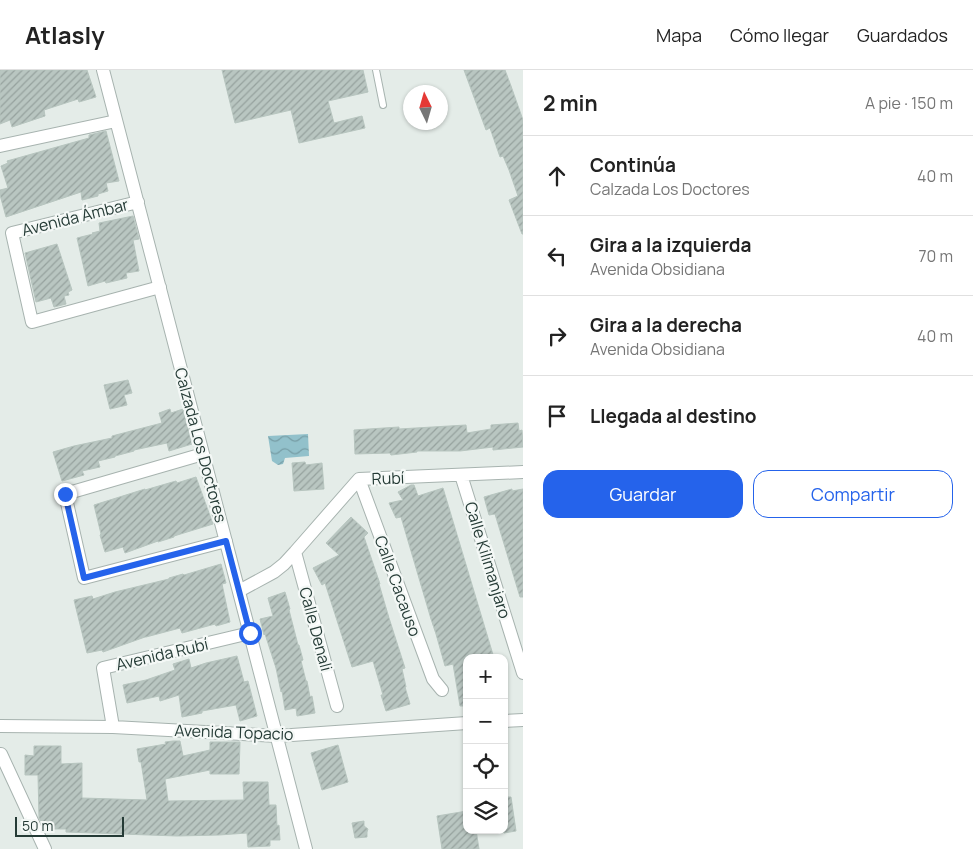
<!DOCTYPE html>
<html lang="es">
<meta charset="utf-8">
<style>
:root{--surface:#fff;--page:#f2f2f2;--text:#222;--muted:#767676;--line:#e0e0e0;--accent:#2563eb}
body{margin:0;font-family:Manrope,sans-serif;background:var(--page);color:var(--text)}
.controls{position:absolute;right:15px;bottom:15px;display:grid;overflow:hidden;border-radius:10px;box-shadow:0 1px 4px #0004}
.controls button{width:45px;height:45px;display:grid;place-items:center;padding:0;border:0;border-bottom:1px solid var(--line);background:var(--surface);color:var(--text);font:25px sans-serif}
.compass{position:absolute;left:403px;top:15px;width:45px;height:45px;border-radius:50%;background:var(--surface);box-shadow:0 1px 4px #0004;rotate:355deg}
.scale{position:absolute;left:15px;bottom:12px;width:109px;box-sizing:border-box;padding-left:5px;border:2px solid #253b36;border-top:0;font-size:14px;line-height:18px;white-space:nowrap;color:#253b36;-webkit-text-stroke:4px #f4f8f6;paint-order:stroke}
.stop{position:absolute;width:15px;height:15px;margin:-11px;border:4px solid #2563eb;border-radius:50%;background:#fff}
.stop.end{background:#2563eb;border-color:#fff;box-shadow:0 1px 5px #0008}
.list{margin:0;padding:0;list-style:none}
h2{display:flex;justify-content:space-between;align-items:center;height:65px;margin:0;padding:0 20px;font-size:21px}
h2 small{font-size:16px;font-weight:400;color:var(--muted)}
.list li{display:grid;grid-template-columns:32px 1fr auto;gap:15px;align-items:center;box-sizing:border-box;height:80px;padding:0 20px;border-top:1px solid var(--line)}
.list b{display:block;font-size:19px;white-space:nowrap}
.list p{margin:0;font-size:16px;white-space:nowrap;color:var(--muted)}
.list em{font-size:16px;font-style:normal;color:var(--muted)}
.actions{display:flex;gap:10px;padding:15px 20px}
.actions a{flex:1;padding:11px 0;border:1px solid var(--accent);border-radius:15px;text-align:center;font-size:18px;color:var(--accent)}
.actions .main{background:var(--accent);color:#fff}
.icon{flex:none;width:28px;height:28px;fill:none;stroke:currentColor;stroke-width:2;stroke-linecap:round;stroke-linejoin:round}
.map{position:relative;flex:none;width:523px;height:779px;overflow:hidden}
header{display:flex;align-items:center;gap:30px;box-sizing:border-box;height:70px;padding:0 25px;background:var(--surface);border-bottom:1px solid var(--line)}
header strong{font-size:24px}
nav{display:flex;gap:28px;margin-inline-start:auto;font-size:18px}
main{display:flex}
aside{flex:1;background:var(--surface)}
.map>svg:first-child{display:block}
.water{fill:url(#water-waves)}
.building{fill:url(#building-hatch);stroke:#b7c5bf}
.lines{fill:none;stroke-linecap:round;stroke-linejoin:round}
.lane-casing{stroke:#a7b3af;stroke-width:8}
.street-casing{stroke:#a7b3af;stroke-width:14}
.lane{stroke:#fff;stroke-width:6}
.street{stroke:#fff;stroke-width:12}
.route{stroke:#2563eb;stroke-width:6}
.labels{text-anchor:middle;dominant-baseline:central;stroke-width:4.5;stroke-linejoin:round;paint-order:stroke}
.street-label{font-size:16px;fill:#253b36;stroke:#f4f8f6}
</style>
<header>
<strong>Atlasly</strong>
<nav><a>Mapa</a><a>Cómo llegar</a><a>Guardados</a></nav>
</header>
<main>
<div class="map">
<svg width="523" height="779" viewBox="0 0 523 779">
<defs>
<pattern id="water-waves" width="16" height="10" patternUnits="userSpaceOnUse" patternTransform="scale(1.25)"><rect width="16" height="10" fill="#92c1cb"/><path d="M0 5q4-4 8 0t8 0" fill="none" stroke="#779ea6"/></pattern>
<pattern id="building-hatch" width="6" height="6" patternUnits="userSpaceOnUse" patternTransform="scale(1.25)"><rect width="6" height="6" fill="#b9c6c1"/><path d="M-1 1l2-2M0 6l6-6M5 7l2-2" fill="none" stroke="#96a29e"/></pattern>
</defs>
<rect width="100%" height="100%" fill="#e4ece8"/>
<!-- water -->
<path class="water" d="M 308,364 L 309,386 L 285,388 L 283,394 L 278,395 L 272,391 L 268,366 Z"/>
<!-- building -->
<path class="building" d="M 0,0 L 87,0 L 96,27 L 79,32 L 78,29 L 44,40 L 45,46 L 12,57 L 10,50 L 0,54 Z
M 222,0 L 363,0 L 368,22 L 328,31 L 334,53 L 362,46 L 365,58 L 299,73 L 291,40 L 235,53 Z
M 464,0 L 505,0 L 511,16 L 523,50 L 523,164 L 522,164 L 509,130 L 518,126 L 509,100 L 503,86 L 500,87 L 490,58 L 486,60 Z
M 106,61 L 119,111 L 106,113 L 108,121 L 98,124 L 98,126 L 82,130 L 81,122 L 6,147 L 0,125 L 0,120 L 8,118 L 1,96 L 8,93 L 7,91 L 89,68 L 89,65 Z
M 133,146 L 139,169 L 133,170 L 139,201 L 126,203 L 127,208 L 106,213 L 105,211 L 88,216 L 77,168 L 93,164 L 92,163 L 100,161 L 99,153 Z
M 57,174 L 72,220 L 68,222 L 69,225 L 64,226 L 66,234 L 54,237 L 51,228 L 36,232 L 25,183 Z
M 128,310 L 132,323 L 124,325 L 127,335 L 110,339 L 104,315 Z
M 170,339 L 171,343 L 183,339 L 192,374 L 169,381 L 167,373 L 134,380 L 134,381 L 115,386 L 115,387 L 98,391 L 100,397 L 82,401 L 84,405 L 62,411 L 53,382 L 74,376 L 112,368 L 112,366 L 162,353 L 159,343 Z
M 518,353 L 519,361 L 522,360 L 523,377 L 493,380 L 493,377 L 460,381 L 417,381 L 417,382 L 391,385 L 390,383 L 355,384 L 354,360 L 399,357 L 399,359 L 466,355 L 467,363 L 491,359 L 491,355 Z
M 305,392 L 306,395 L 322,393 L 324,419 L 294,421 L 292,393 Z
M 196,407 L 213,454 L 174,466 L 174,467 L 158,472 L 158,471 L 125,483 L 123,477 L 105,482 L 100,465 L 101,464 L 94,435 L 145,419 L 145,420 L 176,411 L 177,413 Z
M 411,415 L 414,415 L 418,426 L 443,418 L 494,588 L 467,588 L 467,636 L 460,636 L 453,594 L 445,596 L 436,564 L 431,549 L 401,447 L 396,448 L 389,433 L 403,430 L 398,422 Z
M 512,419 L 512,421 L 523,419 L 523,527 L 520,527 L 495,444 L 489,445 L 484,427 Z
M 351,447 L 368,463 L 364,467 L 380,514 L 379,514 L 389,548 L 405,598 L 402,599 L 406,617 L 405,617 L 410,634 L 386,641 L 381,625 L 383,625 L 373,591 L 352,597 L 325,513 L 322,515 L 313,498 L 339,485 L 326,473 Z
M 221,494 L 226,513 L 222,514 L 230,552 L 216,556 L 215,554 L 182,563 L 180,558 L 146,567 L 145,567 L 103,582 L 102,580 L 87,583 L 74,530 L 92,526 L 93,529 L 115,522 L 169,509 L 169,508 L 183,504 L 184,505 Z
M 285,522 L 290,539 L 289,540 L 298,575 L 299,575 L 303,590 L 301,591 L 306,611 L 307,611 L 310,627 L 312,626 L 315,643 L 297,646 L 296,638 L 285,640 L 282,621 L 281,622 L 276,598 L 265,564 L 264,565 L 260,549 L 273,546 L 268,528 Z
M 237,586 L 244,612 L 248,611 L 257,646 L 240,651 L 236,635 L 202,641 L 202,643 L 182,647 L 179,625 L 160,631 L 159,626 L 127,633 L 123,615 L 146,610 L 175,600 L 173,594 L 189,589 L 191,598 L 206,593 Z
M 173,671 L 180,671 L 183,686 L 210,680 L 210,672 L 240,672 L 239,704 L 210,704 L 210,700 L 165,709 L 168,731 L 244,730 L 243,712 L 268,712 L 269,735 L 276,735 L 277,756 L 279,755 L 280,770 L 270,770 L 270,776 L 248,777 L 247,763 L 219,765 L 177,766 L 66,762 L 66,759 L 45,759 L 39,748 L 38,705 L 25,705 L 25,685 L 34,686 L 34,676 L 61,676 L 61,694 L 82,693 L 82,728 L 147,730 L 141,692 L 139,692 L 137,679 L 166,674 L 165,672 Z
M 338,675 L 348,712 L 322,720 L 311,683 Z
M 504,727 L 511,727 L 516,761 L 504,763 Z
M 467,741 L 467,760 L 476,760 L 479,779 L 442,779 L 437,746 Z
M 364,751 L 364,756 L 368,759 L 367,762 L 367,767 L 355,768 L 352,753 Z"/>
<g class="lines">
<!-- lane casing -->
<g class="lane-casing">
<path id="lane" d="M 376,0 L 383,35"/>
</g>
<!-- street casing -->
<g class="street-casing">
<path id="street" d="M 103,0 L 306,779
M 0,76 L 116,51
M 138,132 L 12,163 L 32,252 L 160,217
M 203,384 L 65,424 L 84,508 L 226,471
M 461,405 L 523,603
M 359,409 L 433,609 L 442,620
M 295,482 L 337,636
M 239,521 L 274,502 L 284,494 L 295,482 L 359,409 L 523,402
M 504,651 L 523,650
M 0,656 L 113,657 L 277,666 L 467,653
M 113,657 L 103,598 L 250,563
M 1,684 L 45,779"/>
</g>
<!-- lane -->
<use href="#lane" class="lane"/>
<!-- street -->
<use href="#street" class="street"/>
</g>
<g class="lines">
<!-- route -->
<path class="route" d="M 65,424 L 84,508 L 226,471 L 250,563"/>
</g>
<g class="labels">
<!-- street labels -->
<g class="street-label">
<text transform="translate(75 147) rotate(-14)">Avenida Ámbar</text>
<text transform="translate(201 375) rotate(75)">Calzada Los Doctores</text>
<text transform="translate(388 408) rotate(-2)">Rubí</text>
<text transform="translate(488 490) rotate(73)">Calle Kilimanjaro</text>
<text transform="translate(398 516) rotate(70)">Calle Cacauso</text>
<text transform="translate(316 559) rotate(75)">Calle Denali</text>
<text transform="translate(162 584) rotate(-13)">Avenida Rubí</text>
<text transform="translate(234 662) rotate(2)">Avenida Topacio</text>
</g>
</g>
</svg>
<div class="controls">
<button>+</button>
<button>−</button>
<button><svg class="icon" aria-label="locate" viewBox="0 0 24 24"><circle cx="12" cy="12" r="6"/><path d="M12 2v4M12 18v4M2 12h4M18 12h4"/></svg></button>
<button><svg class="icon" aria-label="layers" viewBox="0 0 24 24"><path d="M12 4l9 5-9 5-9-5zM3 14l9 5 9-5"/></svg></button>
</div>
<svg class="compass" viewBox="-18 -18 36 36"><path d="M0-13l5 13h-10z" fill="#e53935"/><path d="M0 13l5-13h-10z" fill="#767676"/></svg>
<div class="scale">50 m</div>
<div class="stop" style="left:250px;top:563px"></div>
<div class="stop end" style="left:65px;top:424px"></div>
</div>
<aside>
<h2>2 min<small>A pie · 150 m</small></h2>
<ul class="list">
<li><svg class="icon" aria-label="ahead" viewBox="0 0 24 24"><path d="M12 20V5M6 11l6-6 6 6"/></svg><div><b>Continúa</b><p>Calzada Los Doctores</p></div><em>40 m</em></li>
<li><svg class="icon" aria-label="left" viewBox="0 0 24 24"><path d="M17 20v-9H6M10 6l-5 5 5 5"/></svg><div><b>Gira a la izquierda</b><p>Avenida Obsidiana</p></div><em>70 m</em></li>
<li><svg class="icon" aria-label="right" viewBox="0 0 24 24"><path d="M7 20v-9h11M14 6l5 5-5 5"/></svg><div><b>Gira a la derecha</b><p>Avenida Obsidiana</p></div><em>40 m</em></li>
<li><svg class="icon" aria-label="arrive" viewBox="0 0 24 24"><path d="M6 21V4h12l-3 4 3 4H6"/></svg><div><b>Llegada al destino</b></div></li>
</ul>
<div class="actions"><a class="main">Guardar</a><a>Compartir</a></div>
</aside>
</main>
